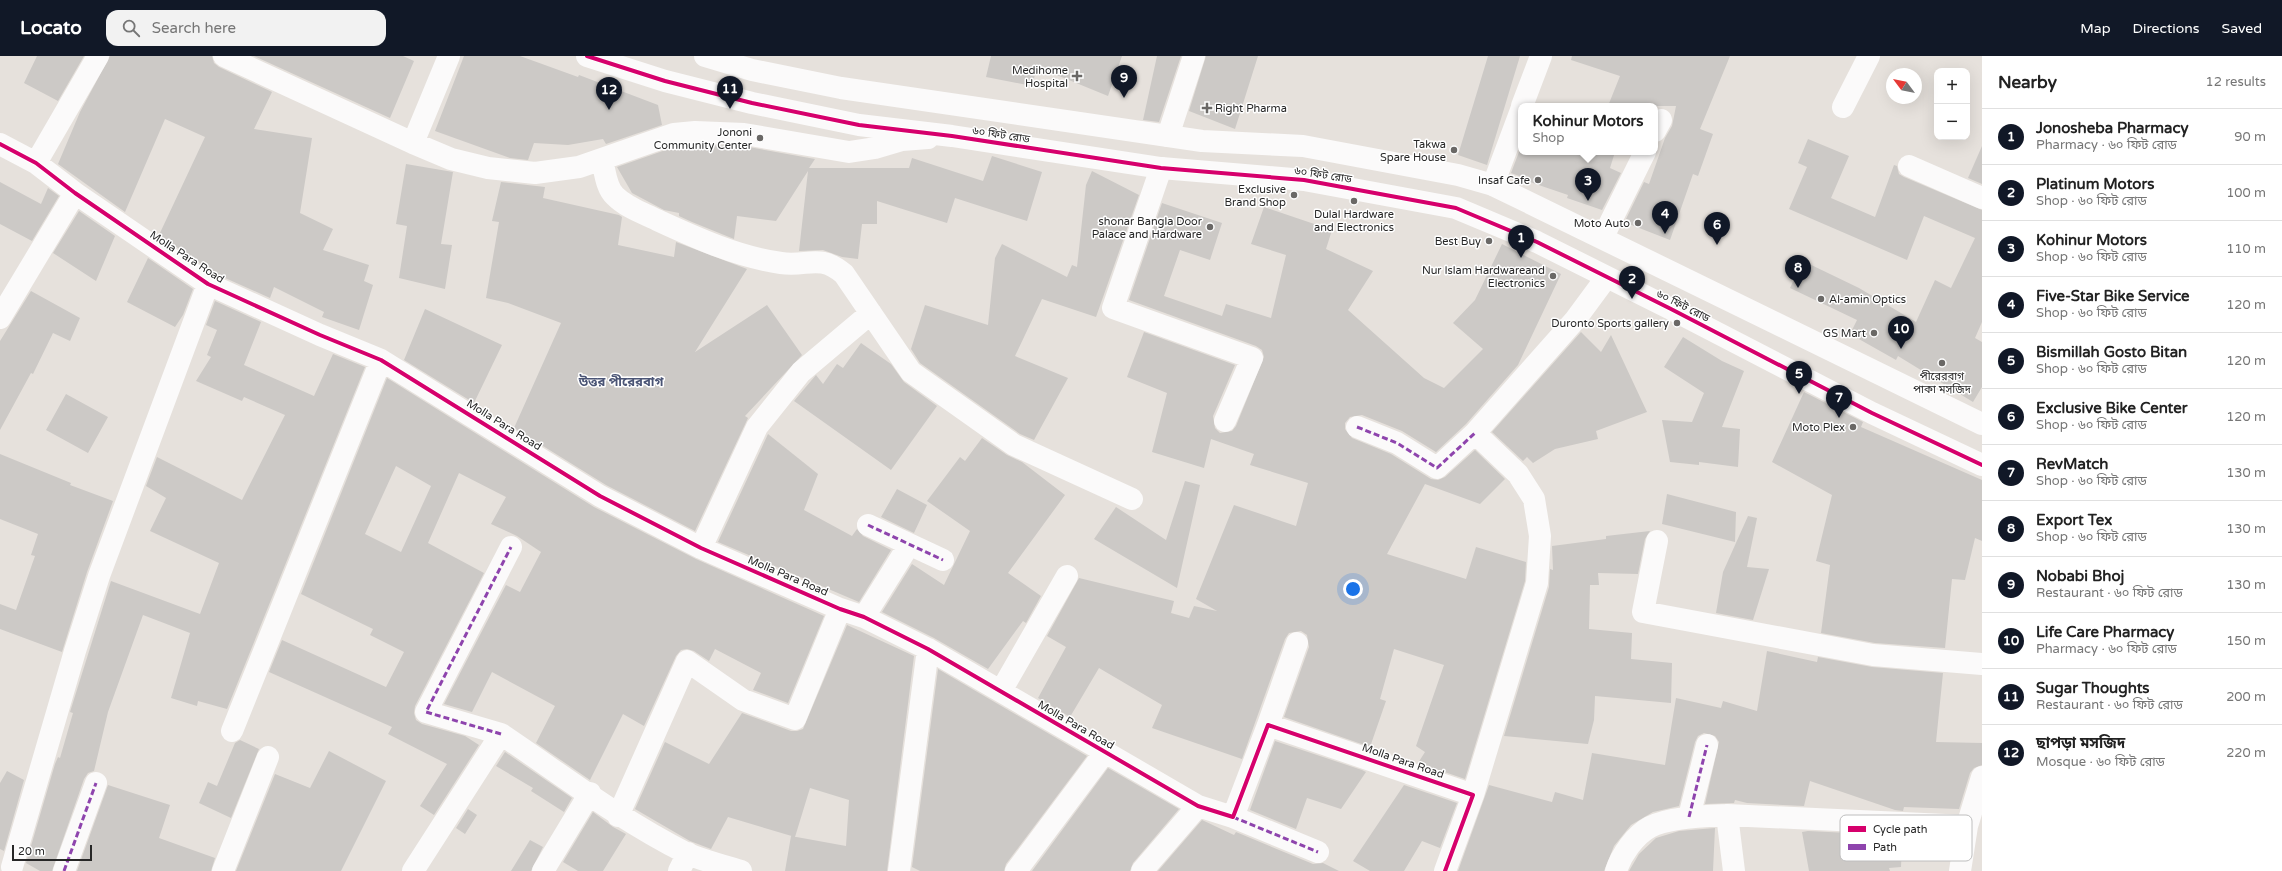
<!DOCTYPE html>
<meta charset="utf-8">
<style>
:root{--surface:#fff;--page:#f2f2f2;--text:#222;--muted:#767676;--line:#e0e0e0;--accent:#111827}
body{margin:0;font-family:"Varela Round","Noto Sans Bengali",sans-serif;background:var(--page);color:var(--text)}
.controls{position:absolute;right:12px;top:12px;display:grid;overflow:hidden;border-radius:8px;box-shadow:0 4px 16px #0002}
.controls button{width:36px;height:36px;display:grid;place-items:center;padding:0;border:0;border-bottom:1px solid var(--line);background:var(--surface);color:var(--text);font:20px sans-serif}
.compass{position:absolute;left:1886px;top:12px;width:36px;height:36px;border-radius:50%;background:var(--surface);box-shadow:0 4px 16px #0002;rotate:302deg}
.scale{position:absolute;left:12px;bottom:10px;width:80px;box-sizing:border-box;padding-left:4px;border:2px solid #272727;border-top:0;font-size:11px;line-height:14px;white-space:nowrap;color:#272727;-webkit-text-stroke:3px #fff;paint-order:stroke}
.you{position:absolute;left:1353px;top:533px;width:14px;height:14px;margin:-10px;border:3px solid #fff;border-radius:50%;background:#1a73e8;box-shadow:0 0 0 6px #1a73e833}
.badge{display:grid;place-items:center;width:26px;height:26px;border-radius:50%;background:var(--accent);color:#fff;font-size:13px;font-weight:700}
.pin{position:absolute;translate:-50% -33px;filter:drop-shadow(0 1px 2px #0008)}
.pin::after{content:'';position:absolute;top:21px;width:14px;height:12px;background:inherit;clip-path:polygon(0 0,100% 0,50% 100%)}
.popup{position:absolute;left:1518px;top:47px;width:140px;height:52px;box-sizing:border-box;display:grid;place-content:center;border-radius:8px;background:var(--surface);filter:drop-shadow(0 1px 3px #0005);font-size:13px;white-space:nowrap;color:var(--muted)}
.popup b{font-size:15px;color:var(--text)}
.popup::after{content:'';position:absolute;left:50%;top:100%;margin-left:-8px;border:8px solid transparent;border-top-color:var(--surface)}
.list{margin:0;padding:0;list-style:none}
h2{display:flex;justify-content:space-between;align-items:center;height:52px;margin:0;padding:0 16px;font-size:17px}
h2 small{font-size:13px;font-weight:400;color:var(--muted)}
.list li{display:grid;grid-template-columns:26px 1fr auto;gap:12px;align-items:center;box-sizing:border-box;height:56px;padding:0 16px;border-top:1px solid var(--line)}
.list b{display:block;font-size:15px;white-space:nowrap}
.list p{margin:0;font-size:13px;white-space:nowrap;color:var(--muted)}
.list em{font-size:13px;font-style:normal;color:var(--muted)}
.icon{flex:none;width:22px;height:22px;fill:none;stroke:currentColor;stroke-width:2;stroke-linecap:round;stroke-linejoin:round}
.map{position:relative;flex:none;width:1982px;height:815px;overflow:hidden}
header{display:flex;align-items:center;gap:24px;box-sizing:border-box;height:56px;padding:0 20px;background:var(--accent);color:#fff}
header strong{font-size:19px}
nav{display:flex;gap:22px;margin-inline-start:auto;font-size:14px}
.search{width:280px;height:36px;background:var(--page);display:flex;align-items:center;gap:10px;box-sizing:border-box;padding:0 14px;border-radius:12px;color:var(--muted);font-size:15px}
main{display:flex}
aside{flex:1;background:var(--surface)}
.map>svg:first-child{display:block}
.building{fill:#ccc9c6;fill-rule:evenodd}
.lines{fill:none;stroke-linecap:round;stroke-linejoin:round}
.minor{stroke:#fbfafa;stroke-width:22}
.tertiary{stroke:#fbfafa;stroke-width:22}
.quiet{stroke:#8e44ad;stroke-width:3;stroke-dasharray:6 3;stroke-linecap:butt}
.cycleway-casing{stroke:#fff;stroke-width:6}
.cycleway{stroke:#d6006c;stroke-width:4}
.poi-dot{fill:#6a6866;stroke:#fff;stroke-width:1.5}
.labels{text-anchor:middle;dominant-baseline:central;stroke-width:3;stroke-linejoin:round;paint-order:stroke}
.poi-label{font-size:11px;fill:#272727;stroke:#fff;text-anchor:end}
.street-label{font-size:11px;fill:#272727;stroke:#fff}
.quarter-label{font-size:13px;font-weight:bold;fill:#4a5475;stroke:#fff}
.key{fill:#fff;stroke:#bebebe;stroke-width:1}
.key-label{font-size:11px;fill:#272727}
</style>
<header>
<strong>Locato</strong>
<div class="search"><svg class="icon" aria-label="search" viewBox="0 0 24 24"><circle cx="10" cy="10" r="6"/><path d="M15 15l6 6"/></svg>Search here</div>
<nav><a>Map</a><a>Directions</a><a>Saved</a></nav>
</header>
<main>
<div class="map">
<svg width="1982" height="815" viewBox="0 0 1982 815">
<rect width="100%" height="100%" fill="#e6e1dc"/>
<!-- building -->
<path class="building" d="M 37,0 L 84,0 L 58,45 L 24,27 Z
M 110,0 L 212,0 L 214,7 L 219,11 L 272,36 L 254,73 L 312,82 L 300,157 L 333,173 L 323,194 L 369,209 L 364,225 L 373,229 L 359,274 L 322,261 L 324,256 L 274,231 L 270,242 L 214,217 L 159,179 L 205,81 L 165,63 L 125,156 L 58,108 L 80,56 Z
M 254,0 L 403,0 L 414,5 L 390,62 Z
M 464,0 L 520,0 L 578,21 L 579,19 L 658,49 L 662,69 L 606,88 L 603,83 L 568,89 L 534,87 L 528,104 L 510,102 L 435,75 Z
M 991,0 L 1122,0 L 1108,40 L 1037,11 L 1032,30 L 986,21 Z
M 1157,0 L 1181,0 L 1159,66 L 1143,64 Z
M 1206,0 L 1258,0 L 1235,73 L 1189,55 Z
M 1488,0 L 1520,0 L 1487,109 L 1458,99 Z
M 1572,0 L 1730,0 L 1700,73 L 1713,78 L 1698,120 L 1693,118 L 1670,184 L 1629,168 L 1630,164 L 1626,163 L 1644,126 L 1649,128 L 1665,82 L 1672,70 L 1676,50 L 1608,50 L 1620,20 L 1571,4 Z
M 1808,83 L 1849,100 L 1831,142 L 1875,161 L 1894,109 L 1897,110 L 1899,118 L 1904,121 L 1982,154 L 1982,266 L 1975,282 L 1982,286 L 1982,331 L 1973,346 L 1898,300 L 1896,304 L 1850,278 L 1857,264 L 1790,232 L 1803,205 L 1859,232 L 1916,266 L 1935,224 L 1951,232 L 1975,182 L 1924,160 L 1907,204 L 1789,153 L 1807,111 L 1798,107 Z
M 695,89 L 743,90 L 815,103 L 809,112 L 909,112 L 912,102 L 983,125 L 992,100 L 1042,116 L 1027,165 L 955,142 L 947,167 L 877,145 L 877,168 L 862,168 L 858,203 L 842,201 L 823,194 L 799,195 L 808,115 L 776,165 L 737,160 L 734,183 L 692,166 L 679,160 L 679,157 L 664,154 L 632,137 L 617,111 L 677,90 Z
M 1982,90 L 1982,128 L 1968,122 Z
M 1519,96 L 1615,96 L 1610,112 L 1621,117 L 1602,154 L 1567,142 L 1568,139 L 1521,123 L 1522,121 L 1511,117 Z
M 406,108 L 453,116 L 441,188 L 452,189 L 445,233 L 399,222 L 407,170 L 396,168 Z
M 1092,115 L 1139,139 L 1096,261 L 1042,243 L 1015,300 L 1068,322 L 1034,384 L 1020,378 L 920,307 L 911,293 L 925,249 L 988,269 L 995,202 L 1002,188 L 1067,221 L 1072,209 L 1077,211 L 1086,129 Z
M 0,126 L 41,148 L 48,132 L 59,140 L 32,185 L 0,168 Z
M 501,126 L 545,131 L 543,142 L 619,159 L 622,161 L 618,189 L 674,201 L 676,186 L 747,213 L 695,296 L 767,249 L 802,299 L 745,360 L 748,362 L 695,475 L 606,429 L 514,372 L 561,267 L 508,247 L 486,242 L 499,166 L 492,165 Z
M 1162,147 L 1222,167 L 1210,204 L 1180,194 L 1164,240 L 1222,260 L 1226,248 L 1271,262 L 1286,199 L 1251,188 L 1264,151 L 1332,174 L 1326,193 L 1373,215 L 1348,254 L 1424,322 L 1444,332 L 1483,293 L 1453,267 L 1475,244 L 1502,188 L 1561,218 L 1518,309 L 1466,368 L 1436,396 L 1402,375 L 1362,359 L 1350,361 L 1345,367 L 1345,373 L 1352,382 L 1391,398 L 1431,423 L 1438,424 L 1445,421 L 1475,394 L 1505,423 L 1480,448 L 1425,428 L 1387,498 L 1466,523 L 1476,491 L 1526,506 L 1525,525 L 1465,723 L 1418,707 L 1425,696 L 1416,690 L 1444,609 L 1394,593 L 1380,643 L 1386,645 L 1370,691 L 1284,661 L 1309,591 L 1307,579 L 1301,575 L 1289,577 L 1285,583 L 1242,703 L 1152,672 L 1162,649 L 1099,612 L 1070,661 L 1038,642 L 1066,591 L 1047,580 L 1079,522 L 1174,545 L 1171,557 L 1189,562 L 1194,550 L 1217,555 L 1196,543 L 1234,449 L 1296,470 L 1308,427 L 1250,409 L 1254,398 L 1211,383 L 1204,412 L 1152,396 L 1167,337 L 1127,321 L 1144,276 L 1235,309 L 1213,360 L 1215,372 L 1220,377 L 1232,375 L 1236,370 L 1264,301 L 1262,294 L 1256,290 L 1129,244 Z
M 79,155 L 115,180 L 96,225 L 53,197 Z
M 148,202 L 193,233 L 183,259 L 175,271 L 127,246 Z
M 31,235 L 80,262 L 70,285 L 53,277 L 33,318 L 31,317 L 0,374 L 0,285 Z
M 215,245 L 261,266 L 244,309 L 314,340 L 333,298 L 365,311 L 227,653 L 198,645 L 197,650 L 171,642 L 190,577 L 143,559 L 108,656 L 94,715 L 88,717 L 84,723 L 52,815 L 40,815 L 26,807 L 55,708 L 58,701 L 60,702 L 73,657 L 70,656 L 111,525 L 200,558 L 219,507 L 150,475 L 166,442 L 146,430 L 157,401 L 242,444 L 285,359 L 244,341 L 242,345 L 196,325 L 211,301 L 207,299 L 217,274 L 206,269 Z
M 425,253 L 502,289 L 474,347 L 404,304 Z
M 1581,276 L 1601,296 L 1611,279 L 1647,356 L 1596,375 L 1598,383 L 1555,393 L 1533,407 L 1527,401 L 1523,405 L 1492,376 Z
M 1683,281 L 1722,305 L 1744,315 L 1722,371 L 1740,373 L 1738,411 L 1699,406 L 1699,409 L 1670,406 L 1662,364 L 1692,366 L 1704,337 L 1664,311 Z
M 861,287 L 891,308 L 904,326 L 937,350 L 891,414 L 794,345 L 816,319 L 823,328 L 837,308 L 843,312 Z
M 387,322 L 594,451 L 696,503 L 824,560 L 788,647 L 753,634 L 761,617 L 715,593 L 709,605 L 694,595 L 687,593 L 681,594 L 676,600 L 644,670 L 623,658 L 590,724 L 536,687 L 555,650 L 492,616 L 472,656 L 444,648 L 506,529 L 520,536 L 541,496 L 517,480 L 491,468 L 506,441 L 459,417 L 428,487 L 484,517 L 415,650 L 414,657 L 416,664 L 422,668 L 465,680 L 479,689 L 434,759 L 420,750 L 447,708 L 388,678 L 392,671 L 269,616 L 282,584 L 386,631 L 404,596 L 370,579 L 373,573 L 301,538 ZM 396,410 L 431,430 L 401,496 L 365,478 Z
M 1804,336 L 1863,366 L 1861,371 L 1982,424 L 1982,485 L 1975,482 L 1965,524 L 1952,523 L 1945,592 L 1875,587 L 1821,577 L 1830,509 L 1816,505 L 1832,439 L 1772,406 Z
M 66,338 L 108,361 L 88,397 L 46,374 Z
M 768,378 L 818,418 L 804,454 L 852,480 L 857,473 L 863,480 L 891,494 L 859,546 L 718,486 Z
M 982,382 L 1007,399 L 1022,406 L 1065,439 L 1008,517 L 1041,540 L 1026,567 L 1023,565 L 988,613 L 934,582 L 882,556 L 912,508 L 944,529 L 970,475 L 927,445 L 960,401 L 965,405 Z
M 0,398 L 71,427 L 70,429 L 113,445 L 87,516 L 62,596 L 0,573 L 0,548 L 16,554 L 35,500 L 31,499 L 38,478 L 0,463 Z
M 1185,425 L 1200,429 L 1177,532 L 1094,483 L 1116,451 L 1166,484 Z
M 897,433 L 927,449 L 914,477 L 881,461 Z
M 1667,438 L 1736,456 L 1735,486 L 1662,468 Z
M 1748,460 L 1757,462 L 1747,511 L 1769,513 L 1753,564 L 1716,557 L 1723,516 Z
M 1650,475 L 1645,483 L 1638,518 L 1598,517 L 1599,529 L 1590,529 L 1589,573 L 1632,577 L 1631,603 L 1672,607 L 1671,647 L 1595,640 L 1594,664 L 1588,688 L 1504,680 L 1549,531 L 1550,513 L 1553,514 L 1552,490 L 1606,483 L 1606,480 Z
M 847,569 L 914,600 L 887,815 L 785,815 L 791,780 L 846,790 L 849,744 L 810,732 L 795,781 L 728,761 L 711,793 L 690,785 L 635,753 L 665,686 L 709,708 L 742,657 L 791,675 L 797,675 L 803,673 Z
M 1767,595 L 1817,606 L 1818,601 L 1872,611 L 1943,617 L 1936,686 L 1982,687 L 1982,709 L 1974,712 L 1970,717 L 1959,753 L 1904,751 L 1903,755 L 1895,754 L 1810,725 L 1804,750 L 1747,747 L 1735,744 L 1734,747 L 1705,748 L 1719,686 L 1715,680 L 1704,677 L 1698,680 L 1695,686 L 1679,750 L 1653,756 L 1631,769 L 1614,790 L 1604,815 L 1458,815 L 1489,729 L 1552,746 L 1555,736 L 1583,744 L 1592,697 L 1665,709 L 1676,642 L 1721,652 L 1723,645 L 1757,655 Z
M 938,613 L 1087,700 L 1006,808 L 1004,815 L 920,815 L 912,811 Z
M 240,684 L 259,693 L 231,762 L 199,747 L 208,726 L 217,730 L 235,687 Z
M 1275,685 L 1362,714 L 1366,716 L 1341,753 L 1307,742 L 1296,773 L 1250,754 Z
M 329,695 L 386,725 L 341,815 L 236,815 L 275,718 L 310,732 Z
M 505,696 L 572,742 L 564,756 L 531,735 L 533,732 L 496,710 Z
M 1108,712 L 1179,753 L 1133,807 L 1130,815 L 1032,815 Z
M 7,715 L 24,724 L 4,795 L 0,793 L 0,727 Z
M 108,729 L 170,749 L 159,782 L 215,802 L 211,815 L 77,815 Z
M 1404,729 L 1457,747 L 1440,792 L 1422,785 L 1404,815 L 1370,815 L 1353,805 Z
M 468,753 L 477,759 L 465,778 L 456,772 Z
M 593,756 L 613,771 L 626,778 L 603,815 L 578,815 L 563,806 Z
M 1202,764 L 1234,779 L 1236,776 L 1313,808 L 1323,807 L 1339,815 L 1158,815 Z
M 1715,772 L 1713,815 L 1629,815 L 1639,798 L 1656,782 L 1679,775 Z
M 1808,775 L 1849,777 L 1851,788 L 1902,786 L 1901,811 L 1889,812 L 1890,815 L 1809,815 L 1802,776 Z
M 530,784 L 543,791 L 531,815 L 511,815 Z"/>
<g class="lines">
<!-- minor -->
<path class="minor" d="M 224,0 L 413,87 L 449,0
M 1522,50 L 1541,0
M 1843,51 L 1869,0
M 1655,75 L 1661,64
M 1168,80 L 1194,0
M 413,87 L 451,103 L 488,112 L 535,117 L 579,111 L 674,78 L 695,76 L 744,78 L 849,96 L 875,92 L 902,84 L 928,82
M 0,88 L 36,107 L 75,137 L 208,228 L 320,279 L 381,304 L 600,440 L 701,492 L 840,553 L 864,561 L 928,593 L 1198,750 L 1233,761 L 1268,669 L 1473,739 L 1445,815
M 602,104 C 605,115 606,132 615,140 C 627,152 643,157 657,164 C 696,182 738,201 781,207 C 808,211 819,197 844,218 L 911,316 L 1014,389 L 1132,443
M 36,107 L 98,0
M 1909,110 L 1982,142
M 1161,112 L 1113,252 L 1252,302 L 1225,365
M 1493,129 L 1521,54
M 1603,181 L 1645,96
M 0,262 L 75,137
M 1357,371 L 1397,387 L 1437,412 L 1475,377
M 868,469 L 943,504
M 1657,485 L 1643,556 L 1873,599 L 1982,608
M 701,492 L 757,371 L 801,316 L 871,257
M 864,561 L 909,489
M 1001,635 L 1067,520
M 1268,669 L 1297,587
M 232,675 L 381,304
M 501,678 L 426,656 L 511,491
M 1473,739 L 1537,527 L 1540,480 L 1534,443 L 1518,418 L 1475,377 L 1575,264 L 1606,222
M 1727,759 L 1734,815
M 618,760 L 687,605 L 743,644 L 795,663 L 840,553
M 1233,761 L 1318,796
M 1689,761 L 1707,689
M 12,811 L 75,595 L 99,520 L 208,228
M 64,815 L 96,727
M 223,815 L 268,701
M 413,815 L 501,678 C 562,719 620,764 686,797 C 703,805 723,809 741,815
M 543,815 L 590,737
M 679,815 L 688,797
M 899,815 L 928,593
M 1016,815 L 1105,696
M 1142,815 L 1198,750
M 1616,815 C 1621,799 1635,779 1650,771 C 1668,761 1707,760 1727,759 L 1967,770
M 1960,815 L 1967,770 L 1982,721"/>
<!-- tertiary -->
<path class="tertiary" d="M 587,0 L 665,25 L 752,47 L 859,69 L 952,80 L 1161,112 L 1304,124 L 1456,152 L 1537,186 L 1671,253 L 1872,357 L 1982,409
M 705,0 L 752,14 L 841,32 L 1202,85 L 1303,90 L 1458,119 L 1493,129 L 1982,368"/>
<!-- quiet -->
<path class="quiet" d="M 1357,371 L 1397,387 L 1437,412 L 1475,377
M 868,469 L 943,504
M 501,678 L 426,656 L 511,491
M 1233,761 L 1318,796
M 1689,761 L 1707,689
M 64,815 L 96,727"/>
<!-- cycleway casing -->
<g class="cycleway-casing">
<path id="cycleway" d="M 587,0 L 665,25 L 752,47 L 859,69 L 952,80 L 1161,112 L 1304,124 L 1456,152 L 1537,186 L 1671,253 L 1872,357 L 1982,409
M 0,88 L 36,107 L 75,137 L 208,228 L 320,279 L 381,304 L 600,440 L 701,492 L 840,553 L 864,561 L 928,593 L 1198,750 L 1233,761 L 1268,669 L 1473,739 L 1445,815"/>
</g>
<!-- cycleway -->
<use href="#cycleway" class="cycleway"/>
</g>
<!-- markers -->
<g class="poi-dot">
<path d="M1075 14h4v4h4v4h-4v4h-4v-4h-4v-4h4z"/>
<path d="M1205 46h4v4h4v4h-4v4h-4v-4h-4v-4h4z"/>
<circle cx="760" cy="82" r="4"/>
<circle cx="1454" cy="94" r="4"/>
<circle cx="1538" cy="124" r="4"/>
<circle cx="1294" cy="139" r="4"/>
<circle cx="1354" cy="145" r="4"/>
<circle cx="1638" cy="167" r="4"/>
<circle cx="1210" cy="171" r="4"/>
<circle cx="1489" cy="185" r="4"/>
<circle cx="1553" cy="220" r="4"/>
<circle cx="1821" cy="243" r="4"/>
<circle cx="1677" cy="267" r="4"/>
<circle cx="1874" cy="277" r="4"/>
<circle cx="1942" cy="307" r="4"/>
<circle cx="1853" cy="371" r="4"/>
</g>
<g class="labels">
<!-- poi labels -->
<g class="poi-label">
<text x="1068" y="14">Medihome<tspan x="1068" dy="13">Hospital</tspan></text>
<text x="1215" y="52" text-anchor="start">Right Pharma</text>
<text x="752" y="76">Jononi<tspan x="752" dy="13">Community Center</tspan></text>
<text x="1446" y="88">Takwa<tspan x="1446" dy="13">Spare House</tspan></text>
<text x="1530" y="124">Insaf Cafe</text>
<text x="1286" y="133">Exclusive<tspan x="1286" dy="13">Brand Shop</tspan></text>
<text x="1354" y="158" text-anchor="middle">Dulal Hardware<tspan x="1354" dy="13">and Electronics</tspan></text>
<text x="1202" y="165">shonar Bangla Door<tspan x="1202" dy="13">Palace and Hardware</tspan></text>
<text x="1630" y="167">Moto Auto</text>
<text x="1481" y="185">Best Buy</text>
<text x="1545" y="214">Nur Islam Hardwareand<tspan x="1545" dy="13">Electronics</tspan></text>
<text x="1829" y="243" text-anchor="start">Al-amin Optics</text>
<text x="1669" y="267">Duronto Sports gallery</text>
<text x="1866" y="277">GS Mart</text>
<text x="1942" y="320" text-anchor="middle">পীরেরবাগ<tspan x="1942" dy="13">পাকা মসজিদ</tspan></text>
<text x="1845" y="371">Moto Plex</text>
</g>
<!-- street labels -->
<g class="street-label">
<text transform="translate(1001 79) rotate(9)">৬০ ফিট রোড</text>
<text transform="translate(1323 119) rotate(9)">৬০ ফিট রোড</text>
<text transform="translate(187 201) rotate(33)">Molla Para Road</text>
<text transform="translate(1683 250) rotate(27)">৬০ ফিট রোড</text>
<text transform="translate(504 369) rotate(32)">Molla Para Road</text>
<text transform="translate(788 520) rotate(23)">Molla Para Road</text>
<text transform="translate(1076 669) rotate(30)">Molla Para Road</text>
<text transform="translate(1403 705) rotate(19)">Molla Para Road</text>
</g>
<!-- quarter labels -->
<g class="quarter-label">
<text x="621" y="326">উত্তর পীরেরবাগ</text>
</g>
</g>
<!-- legend -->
<rect x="1840" y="759" width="132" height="46" rx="6" class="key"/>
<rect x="1848" y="770" width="18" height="6" fill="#d6006c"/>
<rect x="1848" y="788" width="18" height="6" fill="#8e44ad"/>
<g class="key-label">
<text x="1873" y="777">Cycle path</text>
<text x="1873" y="795">Path</text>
</g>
</svg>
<div class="controls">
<button>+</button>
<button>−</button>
</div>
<svg class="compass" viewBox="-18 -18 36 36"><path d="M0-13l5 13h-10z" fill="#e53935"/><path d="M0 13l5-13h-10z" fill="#767676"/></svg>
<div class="scale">20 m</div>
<div class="you"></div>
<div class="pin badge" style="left:1521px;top:202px">1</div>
<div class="pin badge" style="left:1632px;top:243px">2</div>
<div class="pin badge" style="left:1588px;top:145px">3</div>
<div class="popup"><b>Kohinur Motors</b>Shop</div>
<div class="pin badge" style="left:1665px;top:178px">4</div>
<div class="pin badge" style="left:1799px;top:338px">5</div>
<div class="pin badge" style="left:1717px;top:189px">6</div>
<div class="pin badge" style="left:1839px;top:362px">7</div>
<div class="pin badge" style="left:1798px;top:232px">8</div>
<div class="pin badge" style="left:1124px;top:42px">9</div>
<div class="pin badge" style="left:1901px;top:293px">10</div>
<div class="pin badge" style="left:730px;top:53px">11</div>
<div class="pin badge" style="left:609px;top:54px">12</div>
</div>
<aside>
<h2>Nearby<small>12 results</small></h2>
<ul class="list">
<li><span class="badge">1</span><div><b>Jonosheba Pharmacy</b><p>Pharmacy · ৬০ ফিট রোড</p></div><em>90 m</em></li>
<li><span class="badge">2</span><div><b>Platinum Motors</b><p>Shop · ৬০ ফিট রোড</p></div><em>100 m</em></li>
<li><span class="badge">3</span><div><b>Kohinur Motors</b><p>Shop · ৬০ ফিট রোড</p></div><em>110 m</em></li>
<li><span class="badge">4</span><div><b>Five-Star Bike Service</b><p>Shop · ৬০ ফিট রোড</p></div><em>120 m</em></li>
<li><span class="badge">5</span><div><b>Bismillah Gosto Bitan</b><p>Shop · ৬০ ফিট রোড</p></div><em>120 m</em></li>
<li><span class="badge">6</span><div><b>Exclusive Bike Center</b><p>Shop · ৬০ ফিট রোড</p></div><em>120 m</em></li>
<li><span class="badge">7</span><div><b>RevMatch</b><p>Shop · ৬০ ফিট রোড</p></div><em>130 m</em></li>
<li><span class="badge">8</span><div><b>Export Tex</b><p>Shop · ৬০ ফিট রোড</p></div><em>130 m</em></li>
<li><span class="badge">9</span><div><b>Nobabi Bhoj</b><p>Restaurant · ৬০ ফিট রোড</p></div><em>130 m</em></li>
<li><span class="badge">10</span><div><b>Life Care Pharmacy</b><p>Pharmacy · ৬০ ফিট রোড</p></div><em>150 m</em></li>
<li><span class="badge">11</span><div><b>Sugar Thoughts</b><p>Restaurant · ৬০ ফিট রোড</p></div><em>200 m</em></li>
<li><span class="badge">12</span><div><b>ছাপড়া মসজিদ</b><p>Mosque · ৬০ ফিট রোড</p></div><em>220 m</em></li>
</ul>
</aside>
</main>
